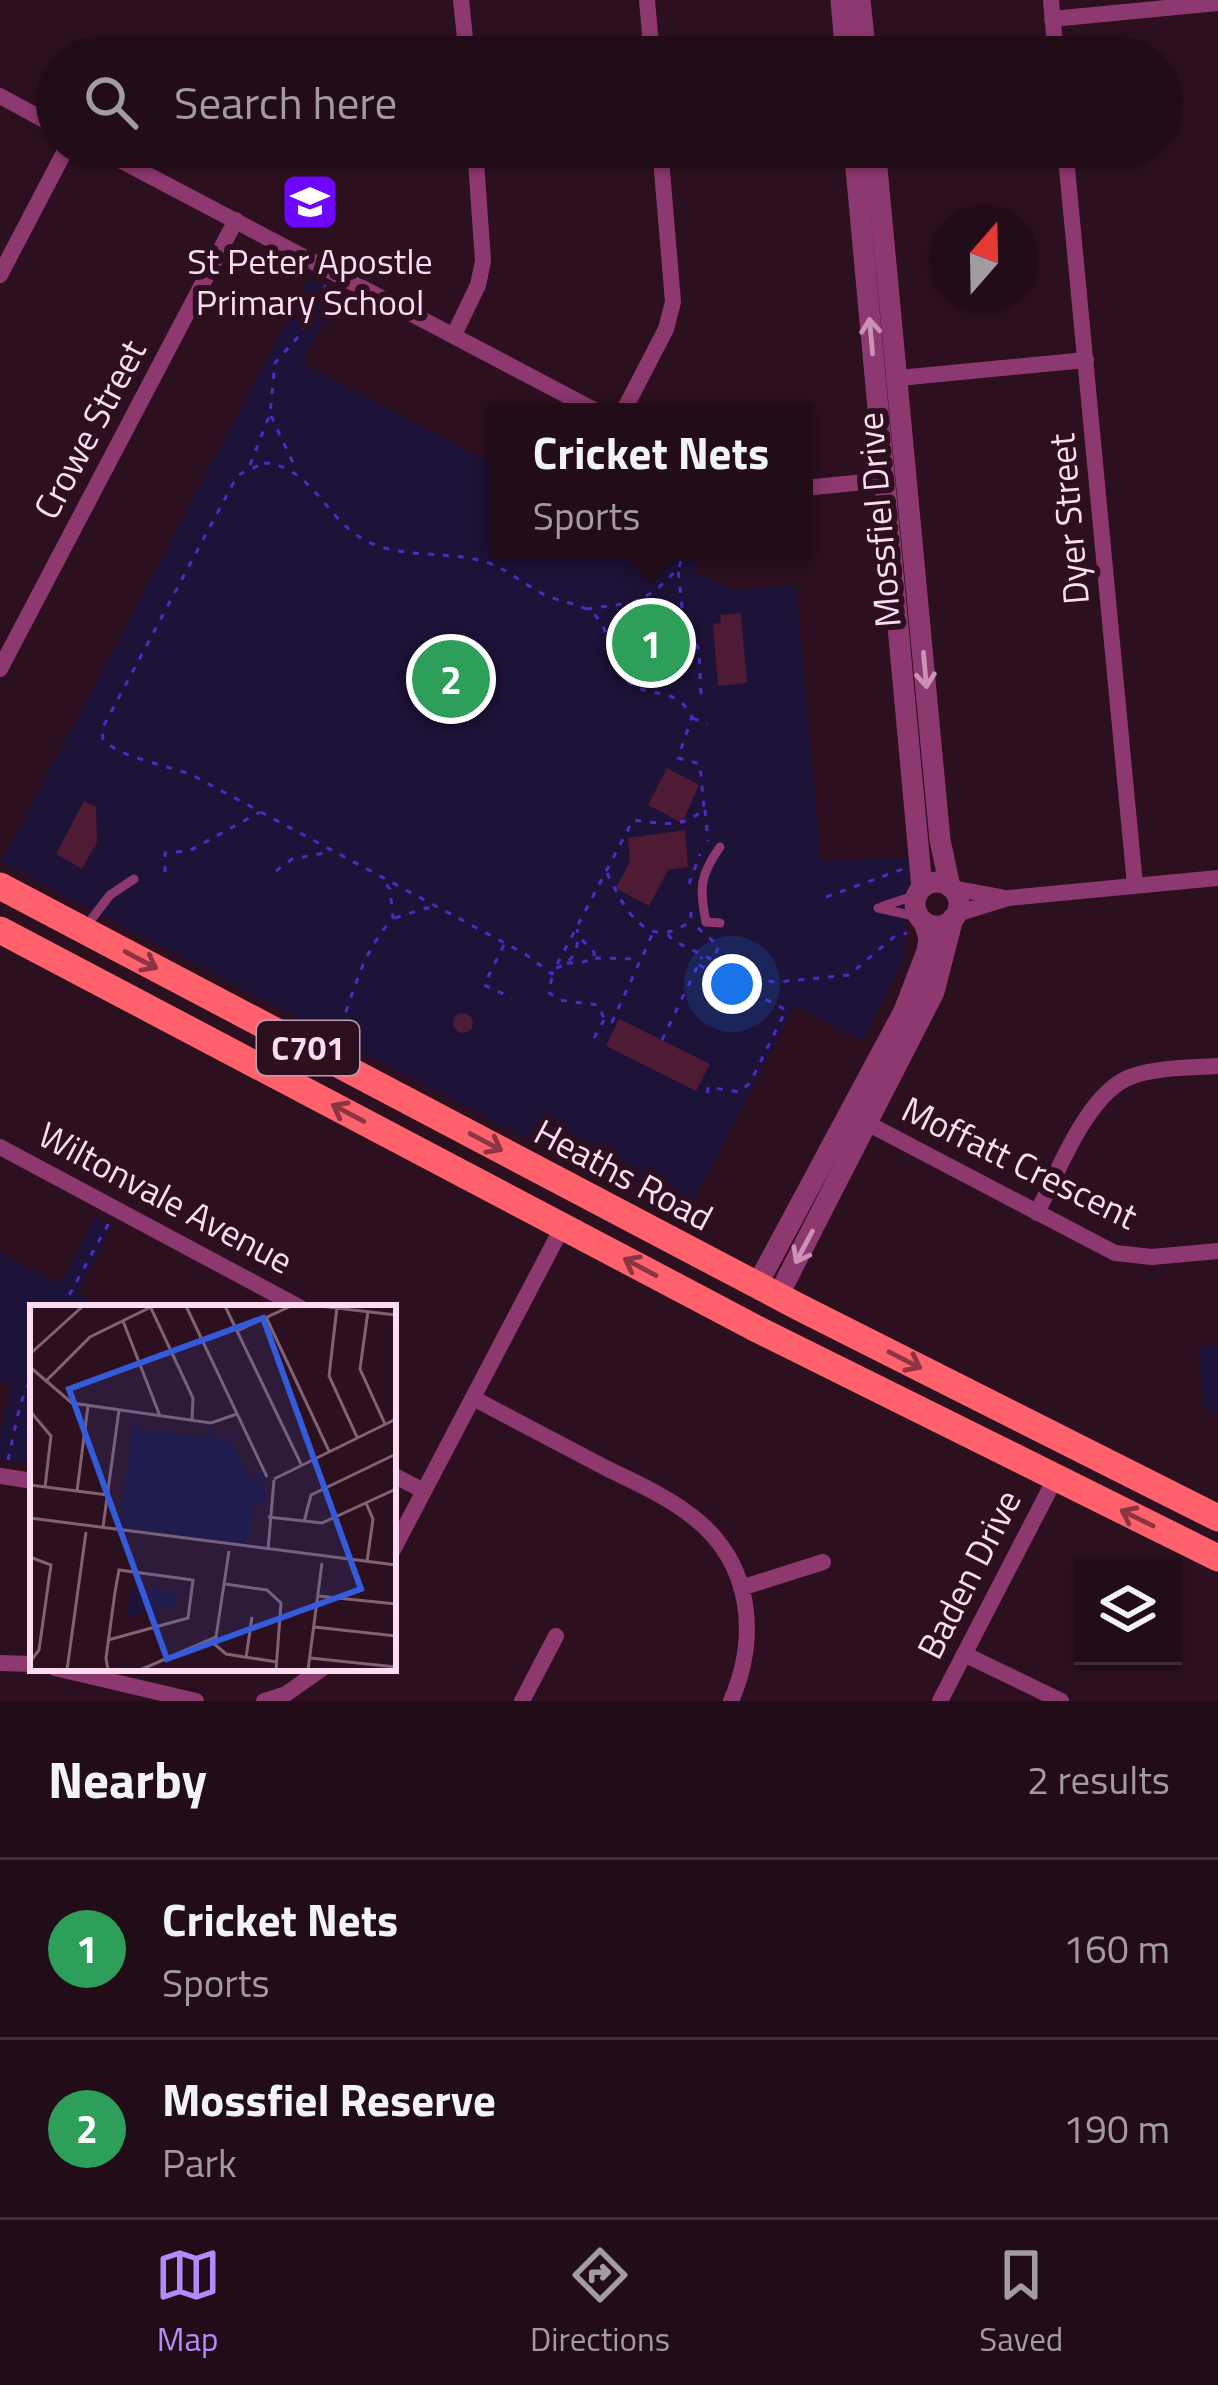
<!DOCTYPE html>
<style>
:root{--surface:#220c17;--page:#2a1520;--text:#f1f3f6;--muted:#a29ba1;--line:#3f2c36;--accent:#b689fa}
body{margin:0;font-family:"Titillium Web",sans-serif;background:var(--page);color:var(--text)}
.controls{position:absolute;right:36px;bottom:36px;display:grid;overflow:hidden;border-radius:0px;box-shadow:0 3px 9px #0004}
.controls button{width:108px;height:108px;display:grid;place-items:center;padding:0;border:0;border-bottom:3px solid var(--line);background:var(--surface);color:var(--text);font:60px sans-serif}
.compass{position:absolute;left:930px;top:204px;width:108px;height:108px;border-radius:50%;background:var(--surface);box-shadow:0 3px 9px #0004;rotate:20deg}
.you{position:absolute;left:732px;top:984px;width:42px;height:42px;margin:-30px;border:9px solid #fff;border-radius:50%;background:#1a73e8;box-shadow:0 0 0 18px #1a73e833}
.badge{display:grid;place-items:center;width:78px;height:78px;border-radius:50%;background:var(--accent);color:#fff;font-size:39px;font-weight:700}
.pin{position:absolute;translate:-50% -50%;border:6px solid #fff;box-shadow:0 3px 12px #0006}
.popup{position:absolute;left:489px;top:403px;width:324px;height:156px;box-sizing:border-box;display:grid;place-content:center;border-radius:0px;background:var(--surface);filter:drop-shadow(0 3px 9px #0005);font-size:39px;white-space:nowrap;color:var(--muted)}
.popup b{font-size:45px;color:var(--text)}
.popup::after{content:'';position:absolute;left:50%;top:100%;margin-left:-24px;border:24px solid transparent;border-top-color:var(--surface)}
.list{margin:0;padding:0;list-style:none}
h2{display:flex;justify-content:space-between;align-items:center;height:156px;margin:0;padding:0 48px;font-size:51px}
h2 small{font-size:39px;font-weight:400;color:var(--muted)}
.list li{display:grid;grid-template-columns:78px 1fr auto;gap:36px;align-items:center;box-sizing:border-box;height:180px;padding:0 48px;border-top:3px solid var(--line)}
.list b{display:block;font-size:45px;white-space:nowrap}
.list p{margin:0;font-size:39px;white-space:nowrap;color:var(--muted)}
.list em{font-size:39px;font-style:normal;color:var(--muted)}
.icon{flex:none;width:66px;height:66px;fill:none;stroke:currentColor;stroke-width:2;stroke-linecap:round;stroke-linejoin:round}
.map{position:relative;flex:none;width:1218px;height:1701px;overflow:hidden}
.search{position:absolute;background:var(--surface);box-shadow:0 3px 9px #0004;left:36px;right:36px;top:36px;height:132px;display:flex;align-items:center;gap:30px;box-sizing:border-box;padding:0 42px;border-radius:66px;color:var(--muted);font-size:45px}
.sheet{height:516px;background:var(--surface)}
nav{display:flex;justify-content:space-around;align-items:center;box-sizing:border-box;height:168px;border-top:3px solid var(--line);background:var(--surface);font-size:33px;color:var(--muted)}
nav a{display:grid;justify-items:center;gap:6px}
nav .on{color:var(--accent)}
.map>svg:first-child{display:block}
.green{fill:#1d1237}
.building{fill:#4f1b34}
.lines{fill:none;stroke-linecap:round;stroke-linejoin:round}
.path{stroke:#512ac5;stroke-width:3;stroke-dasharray:6 9;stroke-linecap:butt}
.service{stroke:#8e3870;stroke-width:9}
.minor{stroke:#8e3870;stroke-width:16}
.tertiary{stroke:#8e3870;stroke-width:21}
.primary{stroke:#ff626c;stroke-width:27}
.oneway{stroke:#cc92b6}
.oneway2{stroke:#8c3542}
.labels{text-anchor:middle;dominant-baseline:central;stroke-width:12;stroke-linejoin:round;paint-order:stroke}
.shield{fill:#2d101f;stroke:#c09eb1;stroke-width:3}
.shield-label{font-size:33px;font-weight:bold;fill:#ffdbf0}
.poi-label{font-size:36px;fill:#ffdbf0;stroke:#2d101f}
.street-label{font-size:36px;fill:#ffdbf0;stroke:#2d101f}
.inset-road{fill:none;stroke:#816173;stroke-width:3}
.view{fill:#345cda;fill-opacity:0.15;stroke:#345cda;stroke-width:6}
.inset-edge{fill:none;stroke:#ffdbf0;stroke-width:6}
</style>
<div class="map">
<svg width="1218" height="1701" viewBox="0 0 1218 1701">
<rect width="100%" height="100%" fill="#2d101f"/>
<!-- green -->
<path class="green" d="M 309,279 L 337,294 L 302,363 L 498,467 L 498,550 L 701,550 L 695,571 L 733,590 L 796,585 L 821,861 L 909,857 L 915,874 L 907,890 L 904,960 L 862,1041 L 795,1006 L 683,1221 L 1,862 Z
M 95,1217 L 112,1226 L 78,1293 L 105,1308 L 33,1308 L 33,1439 L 28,1463 L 0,1460 L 0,1436 L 12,1383 L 0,1383 L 0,1253 L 60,1284 Z
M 1218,1345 L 1218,1414 L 1204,1407 L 1198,1346 Z"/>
<!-- building -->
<path class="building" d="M 741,613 L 747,683 L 718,686 L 713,624 L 721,623 L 720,615 Z
M 667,768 L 699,785 L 682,823 L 648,805 Z
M 84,801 L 96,807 L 97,842 L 82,869 L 56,854 Z
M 685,830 L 688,867 L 668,870 L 649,906 L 616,888 L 630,861 L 628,838 Z
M453 1023a10 10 0 1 1 20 0a10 10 0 1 1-20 0Z
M 619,1019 L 710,1064 L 696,1091 L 606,1046 Z"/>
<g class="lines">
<!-- path -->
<path class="path" d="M 271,416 L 295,467
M 264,463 C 309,465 325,516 361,538 C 396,559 441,551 478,560 C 503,565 520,582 543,594 C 556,601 573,602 586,609 C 614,623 605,660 625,679 C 650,702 675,683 692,717 L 678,758 L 700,764 L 704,808 C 685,830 660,823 633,820 L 552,974 L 525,954 L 192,775 C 167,765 117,757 103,739 L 102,729 L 229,491 L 238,475 Z
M 250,465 L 270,414 L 275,363 L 299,336 L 326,285
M 679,567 L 685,550
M 586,609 L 630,603
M 611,642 L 632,603 L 655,591 L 678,569 L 683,616 L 699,650 L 701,695
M 693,718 L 707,725
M 705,810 L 708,841
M 276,871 L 292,859 L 330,852
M 165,872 L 165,853 L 189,851 L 260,812
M 607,873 C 625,909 646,954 691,921 L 691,911
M 689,884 L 700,854
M 826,897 L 903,869
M 395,918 L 426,908 L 438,910
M 668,934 L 672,940 L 713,960 L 719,946 L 692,923
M 504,945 L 484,985 L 512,998
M 595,958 L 639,959
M 713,960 L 755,980 L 777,982 L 849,975 L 895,936 L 907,933
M 567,963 L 581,963 L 594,958 L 594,952 L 578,936
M 699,965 L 786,1010 L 750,1083 L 739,1092 L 708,1087 L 707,1098
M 556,968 C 574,963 580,946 577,929
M 552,978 L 548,992 L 559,1000 L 598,1005 L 604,1018 L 612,1022 L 653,933
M 594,1038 L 604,1020
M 335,1040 C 355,993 358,958 393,918 L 390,889 L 384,882
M 662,1040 L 702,957
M 62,1308 L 110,1221
M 8,1460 L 20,1405 L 33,1372"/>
<!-- service -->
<path class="service" d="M 720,847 C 700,875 699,888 706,922 L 720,923
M 883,906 L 917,895
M 878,908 L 919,917
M 87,925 L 110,895 L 134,879"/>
<!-- minor -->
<path class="minor" d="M 461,0 L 467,57
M 647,0 L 652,57
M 1051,0 L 1056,57
M 1052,19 L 1218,3
M 0,96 L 57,127
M 95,147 L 598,412
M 1065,147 L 1135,885
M 0,275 L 67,147
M 454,335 L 478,285 L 483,261 L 475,147
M 899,378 L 1086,360
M 623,412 L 666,329 L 673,302 L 660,147
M 804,488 L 885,480
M 0,669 L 236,220
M 952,888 L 1001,897
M 956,914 L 1008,898 L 1218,878
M 865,1122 L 1115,1253 L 1152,1257 L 1218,1251
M 0,1147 L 301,1308
M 1037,1213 C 1057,1174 1088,1090 1133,1076 C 1159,1067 1190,1068 1218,1066
M 473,1398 C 517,1421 561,1444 604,1467 C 634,1482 667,1496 693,1517 C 752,1563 759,1636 731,1701
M 393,1475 L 424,1491
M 0,1476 L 33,1481
M 393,1550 L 563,1226
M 741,1588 L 823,1562
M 964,1654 L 1061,1701
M 0,1663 L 33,1664
M 55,1668 L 196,1701
M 264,1701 L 286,1694 L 323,1668
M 522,1701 L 556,1636
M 940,1701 L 1056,1477"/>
<!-- tertiary -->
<path class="tertiary" d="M 841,0 L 846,57
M 860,0 L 866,57
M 854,147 L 922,888
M 875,147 L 940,840 L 950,887
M915 904a22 22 0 1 1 44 0a22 22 0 1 1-44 0Z
M 757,1285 L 904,1011 L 927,951 L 929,938 L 924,922
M 778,1296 L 934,992 L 953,918"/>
<!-- primary -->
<path class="primary" d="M 0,886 L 797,1306 L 1218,1518
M 0,930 L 759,1330 L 1218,1558"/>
</g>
<!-- one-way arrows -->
<defs><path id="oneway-shaft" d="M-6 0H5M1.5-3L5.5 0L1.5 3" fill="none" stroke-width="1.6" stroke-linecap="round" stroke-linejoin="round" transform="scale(3)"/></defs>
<g class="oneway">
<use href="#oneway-shaft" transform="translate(871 336) rotate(-95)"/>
<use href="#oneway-shaft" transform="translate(925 670) rotate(85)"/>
<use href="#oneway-shaft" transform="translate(804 1247) rotate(118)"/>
</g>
<g class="oneway2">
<use href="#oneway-shaft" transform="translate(141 960) rotate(28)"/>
<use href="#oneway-shaft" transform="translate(348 1113) rotate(-152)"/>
<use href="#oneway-shaft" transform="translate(486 1142) rotate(28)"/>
<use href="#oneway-shaft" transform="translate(640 1267) rotate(-152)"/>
<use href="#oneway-shaft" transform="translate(905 1360) rotate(27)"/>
<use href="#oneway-shaft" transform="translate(1137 1518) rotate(-154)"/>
</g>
<!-- icons -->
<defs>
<g id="school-square" transform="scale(3)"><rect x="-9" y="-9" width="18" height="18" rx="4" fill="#6e07ff" stroke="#2d101f"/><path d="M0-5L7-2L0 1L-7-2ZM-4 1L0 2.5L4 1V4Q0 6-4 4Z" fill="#fff"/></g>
</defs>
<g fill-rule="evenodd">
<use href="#school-square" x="310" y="202"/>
</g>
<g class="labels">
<!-- shield labels -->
<rect class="shield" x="257" y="1021" width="102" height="54" rx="9"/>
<g class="shield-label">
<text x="308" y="1048">C701</text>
</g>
<!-- poi labels -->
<g class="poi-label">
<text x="310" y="260">St Peter Apostle<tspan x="310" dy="41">Primary School</tspan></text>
</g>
<!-- street labels -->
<g class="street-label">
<text transform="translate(89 429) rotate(-62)">Crowe Street</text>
<text transform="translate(1068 519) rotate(-95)">Dyer Street</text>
<text transform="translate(878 520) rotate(-95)">Mossfiel Drive</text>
<text transform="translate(1020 1162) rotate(26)">Moffatt Crescent</text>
<text transform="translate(624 1174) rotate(28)">Heaths Road</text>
<text transform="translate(166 1197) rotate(28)">Wiltonvale Avenue</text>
<text transform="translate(968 1574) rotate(-63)">Baden Drive</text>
</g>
</g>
<!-- overview -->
<g transform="translate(30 1305)">
<rect width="366" height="366" fill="#2d101f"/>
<path d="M 104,110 L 109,124 L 174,133 L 181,121 L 183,134 L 199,131 L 219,173 L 233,167 L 236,200 L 223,198 L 218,239 L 89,221 ZM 124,272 L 126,285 L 147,288 L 145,300 L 127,303 L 128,315 L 120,303 L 97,315 L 101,282 L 122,285 Z" fill="#1d1237"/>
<path class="inset-road" d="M 120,1 L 163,93 L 162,115M 156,1 L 237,172M 195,1 L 271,159M 289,1 L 366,10M 307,2 L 299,71 L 327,132M 338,6 L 330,64 L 355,119M 236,12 L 299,146M 93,16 L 130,111M 207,26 L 261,1M 366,32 L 366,68M 0,49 L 53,1M 0,62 L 42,98 L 181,118 L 207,109M 15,77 L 60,32 L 121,2M 0,106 L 21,131 L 15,182M 244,174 L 366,114M 0,180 L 78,190M 47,186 L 58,101M 336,198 L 343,214 L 337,257M 238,212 L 292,218 L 366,184M 0,213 L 366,260M 274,217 L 281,190 L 366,149M 73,222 L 89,105M 238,245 L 244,175M 0,252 L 21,260 L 9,345 L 0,357M 195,279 L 237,285 L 251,298 L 246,365M 288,291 L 366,299M 284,322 L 366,331M 182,337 L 196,349 L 247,357M 216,353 L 222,312M 280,353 L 366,362M 37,365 L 56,227M 78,365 L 76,353 L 85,287 L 89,265 L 163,275 L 158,313 L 78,335M 110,365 L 186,332 L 199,246M 278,365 L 292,258"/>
<path class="view" d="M 233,13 L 331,284 L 137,354 L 39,84 Z"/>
<rect width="366" height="366" class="inset-edge"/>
</g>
</svg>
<div class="controls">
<button><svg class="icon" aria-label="layers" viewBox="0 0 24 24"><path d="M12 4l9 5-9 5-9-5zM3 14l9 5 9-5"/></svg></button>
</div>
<svg class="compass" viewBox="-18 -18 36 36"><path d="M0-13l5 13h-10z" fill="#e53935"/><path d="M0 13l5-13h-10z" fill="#a29ba1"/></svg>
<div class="you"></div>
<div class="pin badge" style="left:651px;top:643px;background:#2e9e5b">1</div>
<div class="popup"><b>Cricket Nets</b>Sports</div>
<div class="pin badge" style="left:451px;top:679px;background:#2e9e5b">2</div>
<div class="search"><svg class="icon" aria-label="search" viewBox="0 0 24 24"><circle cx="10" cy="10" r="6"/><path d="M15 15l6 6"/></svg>Search here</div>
</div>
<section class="sheet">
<h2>Nearby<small>2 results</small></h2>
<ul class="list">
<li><span class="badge" style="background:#2e9e5b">1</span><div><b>Cricket Nets</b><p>Sports</p></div><em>160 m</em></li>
<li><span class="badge" style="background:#2e9e5b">2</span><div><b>Mossfiel Reserve</b><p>Park</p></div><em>190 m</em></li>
</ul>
</section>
<nav>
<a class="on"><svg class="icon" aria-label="map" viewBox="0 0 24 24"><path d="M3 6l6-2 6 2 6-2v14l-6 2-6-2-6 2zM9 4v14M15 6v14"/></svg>Map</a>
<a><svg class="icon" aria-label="directions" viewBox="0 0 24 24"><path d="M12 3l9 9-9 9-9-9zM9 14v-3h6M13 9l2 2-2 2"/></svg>Directions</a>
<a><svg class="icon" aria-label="saved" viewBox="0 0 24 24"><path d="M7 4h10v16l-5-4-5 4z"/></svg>Saved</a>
</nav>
